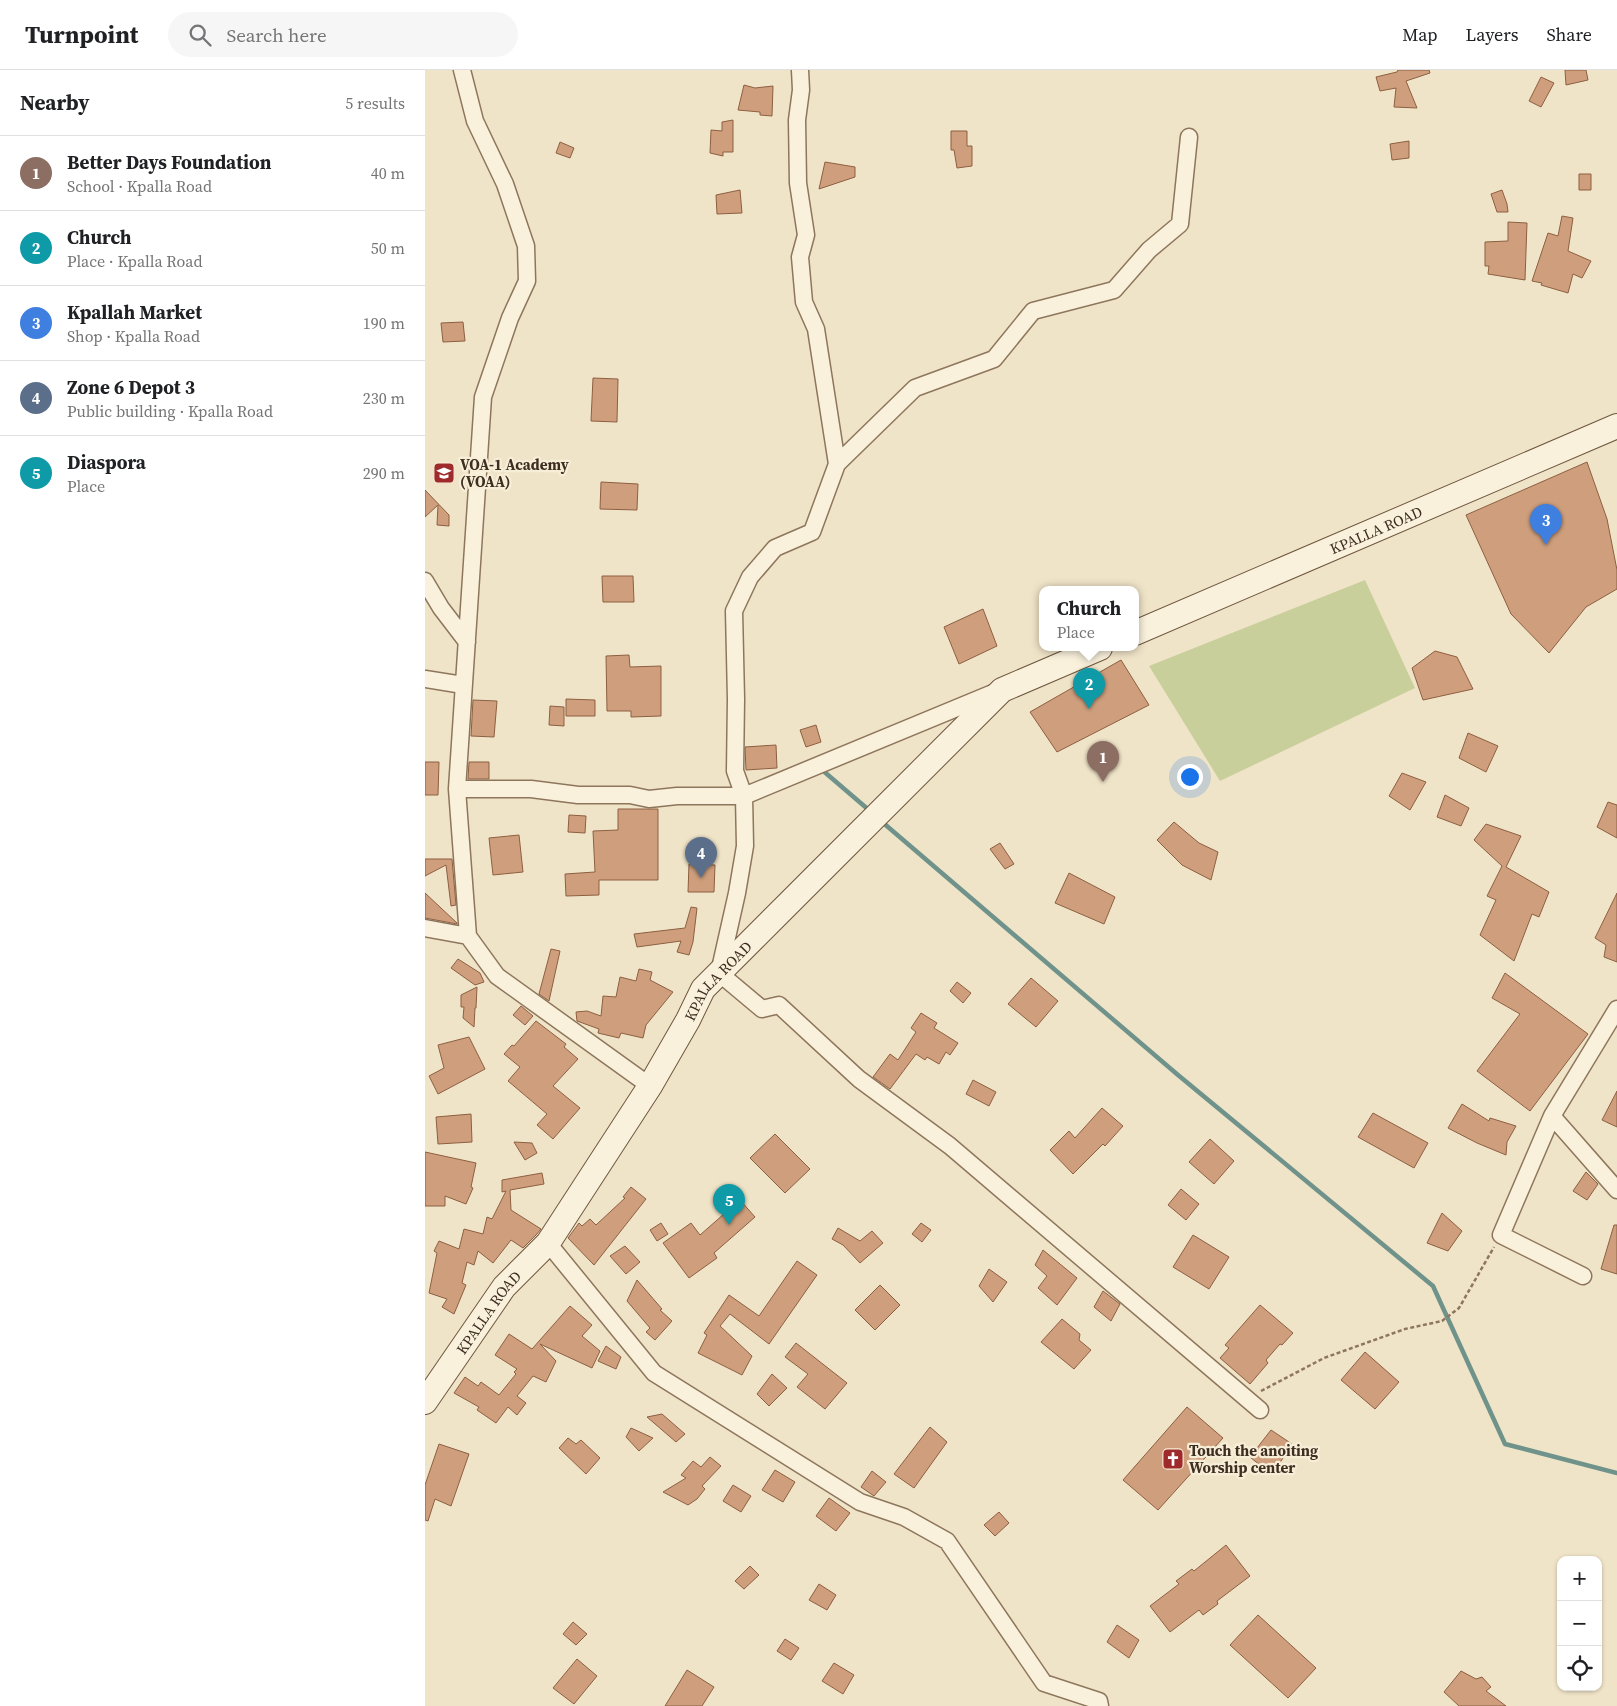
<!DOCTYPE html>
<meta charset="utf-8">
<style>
:root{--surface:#fff;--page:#f6f6f6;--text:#202124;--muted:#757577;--line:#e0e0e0;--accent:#9e2a2b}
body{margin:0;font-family:"Source Serif 4",serif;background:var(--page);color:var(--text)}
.controls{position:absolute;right:15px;bottom:15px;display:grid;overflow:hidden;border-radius:10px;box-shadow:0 1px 4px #0004}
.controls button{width:45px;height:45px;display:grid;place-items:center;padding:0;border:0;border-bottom:1px solid var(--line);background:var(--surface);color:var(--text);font:25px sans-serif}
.you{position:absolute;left:764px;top:706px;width:18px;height:18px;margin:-12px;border:4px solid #fff;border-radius:50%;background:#1a73e8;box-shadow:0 0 0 8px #1a73e833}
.badge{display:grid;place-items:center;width:32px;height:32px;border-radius:50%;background:var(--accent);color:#fff;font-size:16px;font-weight:700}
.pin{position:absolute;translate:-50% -41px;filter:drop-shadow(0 1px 2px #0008)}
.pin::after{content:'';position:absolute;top:26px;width:18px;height:15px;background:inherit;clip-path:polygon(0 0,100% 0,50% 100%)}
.popup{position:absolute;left:614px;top:516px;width:100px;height:65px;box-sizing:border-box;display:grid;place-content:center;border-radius:10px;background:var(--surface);filter:drop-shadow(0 1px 4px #0005);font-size:16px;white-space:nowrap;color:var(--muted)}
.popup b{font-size:19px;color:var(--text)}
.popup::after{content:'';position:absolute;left:50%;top:100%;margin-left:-10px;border:10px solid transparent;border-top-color:var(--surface)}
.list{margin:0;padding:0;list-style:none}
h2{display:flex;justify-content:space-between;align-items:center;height:65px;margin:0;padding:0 20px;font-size:21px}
h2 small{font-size:16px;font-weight:400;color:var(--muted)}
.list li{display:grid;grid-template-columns:32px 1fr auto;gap:15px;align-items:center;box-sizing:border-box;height:75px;padding:0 20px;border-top:1px solid var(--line)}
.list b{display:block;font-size:19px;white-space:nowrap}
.list p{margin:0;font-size:16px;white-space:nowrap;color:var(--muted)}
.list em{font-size:16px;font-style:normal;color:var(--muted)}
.icon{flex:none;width:28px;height:28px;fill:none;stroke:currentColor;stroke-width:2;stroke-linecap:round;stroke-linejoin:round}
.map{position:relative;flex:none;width:1192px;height:1636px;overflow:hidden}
header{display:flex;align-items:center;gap:30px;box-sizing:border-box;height:70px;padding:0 25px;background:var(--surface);border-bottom:1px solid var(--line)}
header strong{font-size:24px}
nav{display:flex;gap:28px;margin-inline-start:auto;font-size:18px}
.search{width:350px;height:45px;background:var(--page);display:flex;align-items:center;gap:12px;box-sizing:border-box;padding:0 18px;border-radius:28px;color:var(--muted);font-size:19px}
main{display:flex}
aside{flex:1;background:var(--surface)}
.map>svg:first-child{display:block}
.green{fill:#c9cf9b}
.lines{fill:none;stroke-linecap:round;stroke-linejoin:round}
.stream{stroke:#6f938a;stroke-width:4.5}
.building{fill:#cf9f7d;stroke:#8d5f41}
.street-casing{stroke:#8d765c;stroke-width:19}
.secondary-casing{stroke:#6f573f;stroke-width:26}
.path{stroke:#8d765c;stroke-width:2.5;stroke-dasharray:4 2.5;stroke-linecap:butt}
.street{stroke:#faf1dc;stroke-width:16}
.secondary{stroke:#faf1dc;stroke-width:24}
.labels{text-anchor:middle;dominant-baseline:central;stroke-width:4.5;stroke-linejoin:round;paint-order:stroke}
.poi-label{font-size:15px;font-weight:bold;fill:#3d2e20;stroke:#f7eed8;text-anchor:start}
.street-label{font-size:15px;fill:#3d2e20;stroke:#f7eed8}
</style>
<header>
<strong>Turnpoint</strong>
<div class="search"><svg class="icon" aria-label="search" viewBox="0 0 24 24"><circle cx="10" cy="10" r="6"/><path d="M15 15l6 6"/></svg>Search here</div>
<nav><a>Map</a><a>Layers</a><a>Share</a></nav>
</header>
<main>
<aside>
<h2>Nearby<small>5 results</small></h2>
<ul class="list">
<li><span class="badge" style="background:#8d6e63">1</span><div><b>Better Days Foundation</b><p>School · Kpalla Road</p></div><em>40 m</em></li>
<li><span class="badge" style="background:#0f9aa8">2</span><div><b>Church</b><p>Place · Kpalla Road</p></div><em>50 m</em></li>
<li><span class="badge" style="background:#3f7fe0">3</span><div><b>Kpallah Market</b><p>Shop · Kpalla Road</p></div><em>190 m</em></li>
<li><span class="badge" style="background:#5c6f8a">4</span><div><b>Zone 6 Depot 3</b><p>Public building · Kpalla Road</p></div><em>230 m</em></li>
<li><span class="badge" style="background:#0f9aa8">5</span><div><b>Diaspora</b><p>Place</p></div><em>290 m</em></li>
</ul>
</aside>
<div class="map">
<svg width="1192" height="1636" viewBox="0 0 1192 1636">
<rect width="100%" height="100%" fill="#f0e4c8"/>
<!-- green -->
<path class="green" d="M 940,510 L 990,618 L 795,711 L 724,596 Z"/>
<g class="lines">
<!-- stream -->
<path class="stream" d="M 396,699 L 445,741
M 456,751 L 753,1005 L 1008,1216 L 1080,1374 L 1192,1403"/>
</g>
<!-- building -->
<path class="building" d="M 973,0 L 1004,0 L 1005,3 L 981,11 L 992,38 L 969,37 L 971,18 L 955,21 L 951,7 L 972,2 Z
M 1140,0 L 1161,0 L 1163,10 L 1141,15 Z
M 1116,7 L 1129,13 L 1116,37 L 1104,31 Z
M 319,15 L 330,18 L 348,16 L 347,46 L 335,45 L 335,42 L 313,40 Z
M 308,50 L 308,82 L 298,82 L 298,86 L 285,83 L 286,60 L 297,61 L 297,52 Z
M 526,61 L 542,61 L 542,76 L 547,76 L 547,96 L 532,98 L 529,80 L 526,80 Z
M 984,71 L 984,88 L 967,90 L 965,74 Z
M 135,72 L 149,78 L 145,88 L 131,83 Z
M 400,92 L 430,97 L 430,107 L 394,119 Z
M 1154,104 L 1166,104 L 1166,120 L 1154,120 Z
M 315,120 L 317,143 L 292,144 L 291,125 Z
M 1077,120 L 1082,134 L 1083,142 L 1072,142 L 1066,124 Z
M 1137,146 L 1148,148 L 1143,181 L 1166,191 L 1157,208 L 1148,204 L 1143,223 L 1116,215 L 1117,213 L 1107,211 L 1123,163 L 1133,166 Z
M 1083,152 L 1102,153 L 1100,210 L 1063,204 L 1064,196 L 1060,196 L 1060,172 L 1083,171 Z
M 38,252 L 40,271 L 18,272 L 16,253 Z
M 168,308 L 193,309 L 192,352 L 166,351 Z
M 1162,392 L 1182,449 L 1192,500 L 1192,519 L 1161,537 L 1124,583 L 1086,544 L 1041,445 Z
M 176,412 L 213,414 L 212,440 L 175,439 Z
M 0,420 L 24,445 L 24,456 L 12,455 L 13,435 L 0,447 Z
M 177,506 L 208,506 L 209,532 L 178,532 Z
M 558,539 L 572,576 L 534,594 L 519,557 Z
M 1010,581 L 1032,587 L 1048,619 L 998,630 L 987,598 Z
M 204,585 L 205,597 L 236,596 L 236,646 L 206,647 L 206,641 L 182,641 L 181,586 Z
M 696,590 L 724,635 L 632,682 L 605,642 Z
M 141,629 L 170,630 L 170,646 L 141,646 Z
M 48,630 L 72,631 L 69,667 L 46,666 Z
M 125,636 L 139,637 L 139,656 L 124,655 Z
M 391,655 L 396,672 L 381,677 L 375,660 Z
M 1043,663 L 1073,676 L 1061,702 L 1034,688 Z
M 351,675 L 352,698 L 321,700 L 320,677 Z
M 0,692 L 14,692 L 13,725 L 0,725 Z
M 44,692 L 64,692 L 64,709 L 43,709 Z
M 977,703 L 1001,712 L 985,740 L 964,726 Z
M 1020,725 L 1044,738 L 1036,756 L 1012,747 Z
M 1183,732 L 1192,735 L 1192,768 L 1172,757 Z
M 193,739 L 233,739 L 233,810 L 174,810 L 174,825 L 141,826 L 140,804 L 170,802 L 168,761 L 193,760 Z
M 144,745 L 161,746 L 160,763 L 143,762 Z
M 749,752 L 774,773 L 793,782 L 786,810 L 757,795 L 732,770 Z
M 1061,754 L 1096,766 L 1081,797 L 1124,822 L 1114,847 L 1107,844 L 1089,891 L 1055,865 L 1071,830 L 1062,826 L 1077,796 L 1049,770 Z
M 94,765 L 98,802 L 68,805 L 64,768 Z
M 575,773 L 589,794 L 580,799 L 565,779 Z
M 0,789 L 27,789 L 31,835 L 26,836 L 21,795 L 0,806 Z
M 264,794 L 290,795 L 289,822 L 263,822 Z
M 644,803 L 690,827 L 679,854 L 630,833 Z
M 0,823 L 32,853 L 32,854 L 0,848 Z
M 1192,823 L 1192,892 L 1179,887 L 1181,875 L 1170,868 Z
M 266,837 L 272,838 L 268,872 L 264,885 L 252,882 L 256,871 L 212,877 L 209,864 L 260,858 Z
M 126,879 L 135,881 L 124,931 L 114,924 Z
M 33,889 L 55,903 L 59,912 L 50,915 L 26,898 Z
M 214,899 L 227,902 L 225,910 L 248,922 L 221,955 L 218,968 L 196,963 L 194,968 L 173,963 L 174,959 L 152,951 L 151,942 L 162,941 L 176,946 L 178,926 L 191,927 L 195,907 L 211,911 Z
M 1080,903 L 1163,964 L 1105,1041 L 1052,1001 L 1095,944 L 1067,928 Z
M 606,908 L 633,931 L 611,957 L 583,934 Z
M 532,912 L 546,923 L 538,933 L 525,921 Z
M 52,917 L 51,938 L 50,938 L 49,957 L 38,948 L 39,937 L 36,937 L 36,925 Z
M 96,936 L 108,946 L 100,955 L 88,945 Z
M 496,943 L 512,953 L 509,958 L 533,973 L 525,985 L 521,982 L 514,994 L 502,987 L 500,990 L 491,984 L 465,1019 L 448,1007 L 465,984 L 473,990 L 491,962 L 486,958 Z
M 111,951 L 141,974 L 139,977 L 153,989 L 128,1016 L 155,1038 L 128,1069 L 112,1055 L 122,1044 L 83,1011 L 95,997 L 79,984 L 87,975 L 89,976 Z
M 44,967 L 60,999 L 13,1024 L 4,1006 L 19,998 L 13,975 Z
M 548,1010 L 571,1022 L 564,1036 L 541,1024 Z
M 1192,1021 L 1192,1057 L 1177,1050 Z
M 1037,1034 L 1064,1051 L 1065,1048 L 1091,1056 L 1082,1072 L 1081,1085 L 1052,1073 L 1023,1058 Z
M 677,1038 L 698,1056 L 680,1076 L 678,1074 L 648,1104 L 625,1080 L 644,1061 L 650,1068 Z
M 948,1043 L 1003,1073 L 989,1098 L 933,1067 Z
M 46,1044 L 47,1072 L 13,1074 L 11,1047 Z
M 350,1064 L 385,1099 L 360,1123 L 325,1088 Z
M 785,1069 L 809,1091 L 789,1114 L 764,1092 Z
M 89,1072 L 107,1073 L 112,1083 L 100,1090 Z
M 0,1082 L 51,1093 L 46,1117 L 48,1118 L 41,1134 L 20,1126 L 20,1136 L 0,1136 Z
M 1161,1102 L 1173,1114 L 1162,1130 L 1148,1121 Z
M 117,1103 L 119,1114 L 85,1120 L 86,1140 L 116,1159 L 111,1165 L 98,1178 L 86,1170 L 68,1193 L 53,1181 L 49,1195 L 42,1192 L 37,1213 L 41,1215 L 29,1244 L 17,1237 L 22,1229 L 4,1223 L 12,1183 L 9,1181 L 14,1171 L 34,1179 L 39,1159 L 58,1164 L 62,1147 L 67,1149 L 81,1121 L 77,1122 L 77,1110 Z
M 206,1117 L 221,1129 L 169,1195 L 143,1168 L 154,1153 L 157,1156 L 165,1149 L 171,1155 L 200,1128 L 198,1127 Z
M 756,1119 L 774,1134 L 761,1150 L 743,1135 Z
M 315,1130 L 330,1147 L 289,1183 L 292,1188 L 264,1208 L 238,1173 L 266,1153 L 275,1165 Z
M 1017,1143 L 1037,1161 L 1023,1181 L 1002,1173 Z
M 236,1153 L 243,1164 L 232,1171 L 225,1160 Z
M 496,1153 L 506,1160 L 497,1172 L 487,1164 Z
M 1189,1155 L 1192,1155 L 1192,1204 L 1176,1199 Z
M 413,1158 L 435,1171 L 447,1161 L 458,1173 L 435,1193 L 418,1175 L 407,1169 Z
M 768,1165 L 804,1187 L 784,1219 L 748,1197 Z
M 200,1176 L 215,1192 L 201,1204 L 185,1186 Z
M 618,1180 L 652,1208 L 632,1235 L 613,1218 L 622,1206 L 610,1195 Z
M 372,1191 L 392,1205 L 344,1274 L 305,1244 L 295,1256 L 327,1286 L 317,1305 L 273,1283 L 282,1265 L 279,1263 L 304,1225 L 334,1246 Z
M 564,1199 L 582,1212 L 568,1232 L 554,1216 Z
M 212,1210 L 237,1239 L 235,1240 L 247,1251 L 230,1270 L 221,1262 L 225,1258 L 202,1231 Z
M 455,1215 L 475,1235 L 450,1260 L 430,1240 Z
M 678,1221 L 695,1234 L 686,1251 L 669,1237 Z
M 835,1235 L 868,1263 L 857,1275 L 855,1274 L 841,1290 L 843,1293 L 825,1314 L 795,1288 L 804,1278 L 800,1275 Z
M 145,1236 L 167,1255 L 157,1266 L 175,1281 L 167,1298 L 115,1274 L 131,1291 L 121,1312 L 108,1306 L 92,1326 L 101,1333 L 92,1345 L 83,1337 L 71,1353 L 52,1340 L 54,1337 L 29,1323 L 40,1307 L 53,1316 L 56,1312 L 74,1325 L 91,1304 L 89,1302 L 92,1299 L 70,1285 L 84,1264 L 107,1279 Z
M 637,1249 L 655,1264 L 654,1270 L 666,1280 L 649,1299 L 616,1272 Z
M 371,1273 L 422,1313 L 400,1339 L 372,1317 L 383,1304 L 360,1287 Z
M 181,1276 L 196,1287 L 191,1299 L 173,1291 Z
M 940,1282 L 974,1312 L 950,1339 L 916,1310 Z
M 347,1304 L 362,1318 L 344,1336 L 332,1324 Z
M 762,1337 L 798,1368 L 733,1440 L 698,1410 Z
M 237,1344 L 260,1364 L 251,1372 L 222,1347 Z
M 505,1357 L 522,1372 L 489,1418 L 469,1404 Z
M 206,1358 L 228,1368 L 214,1381 L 201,1367 Z
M 846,1360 L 867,1374 L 847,1405 L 825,1387 Z
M 143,1368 L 151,1374 L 156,1370 L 175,1388 L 161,1404 L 134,1378 Z
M 14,1374 L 44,1384 L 26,1436 L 10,1429 L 3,1451 L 0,1450 L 0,1415 Z
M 285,1387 L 296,1396 L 277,1416 L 280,1419 L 272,1429 L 263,1435 L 238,1422 L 261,1408 L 256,1405 L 268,1391 L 276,1397 Z
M 350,1400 L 370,1412 L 358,1432 L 337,1420 Z
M 447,1401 L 461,1412 L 449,1426 L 436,1417 Z
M 308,1415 L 326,1426 L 316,1442 L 298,1431 Z
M 404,1428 L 425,1443 L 411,1461 L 391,1446 Z
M 574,1442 L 584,1453 L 570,1466 L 559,1455 Z
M 801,1475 L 825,1506 L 792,1531 L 793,1534 L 778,1545 L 774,1540 L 745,1562 L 725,1536 L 754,1514 L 751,1511 L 767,1499 L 769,1501 Z
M 325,1496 L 334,1505 L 319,1519 L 310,1511 Z
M 394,1514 L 411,1525 L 402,1540 L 384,1530 Z
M 833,1545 L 891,1598 L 863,1628 L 805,1575 Z
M 148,1552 L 162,1564 L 151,1575 L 138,1564 Z
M 692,1555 L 714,1570 L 704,1588 L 682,1572 Z
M 360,1569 L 374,1578 L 366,1590 L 352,1581 Z
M 152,1589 L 172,1606 L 149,1634 L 128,1618 Z
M 409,1593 L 429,1605 L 418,1624 L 397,1611 Z
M 262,1600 L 289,1617 L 277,1636 L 240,1636 Z
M 1036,1601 L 1051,1609 L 1057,1607 L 1066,1617 L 1061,1621 L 1081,1636 L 1034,1636 L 1019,1622 Z"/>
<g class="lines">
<!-- street casing -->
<g class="street-casing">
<path id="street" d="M 37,0 L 50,51 L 80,114 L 101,176 L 102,211 L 85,248 L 58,327 L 32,719 L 43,866 L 72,906 L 225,1016
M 375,0 L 376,20 L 372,50 L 373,113 L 381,165 L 375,187 L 379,232 L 391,259 L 412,394 L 490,318 L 569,289 L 608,241 L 689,220 L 724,180 L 755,154 L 764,67
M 412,394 L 387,462 L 350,478 L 325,507 L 309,541 L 311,629 L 310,701 L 319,726 L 320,776 L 312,823 L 294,903 L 337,939 L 354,935 L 434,1009 L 525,1076 L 835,1340
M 0,511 L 16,538 L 42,572
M 0,609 L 38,615
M 32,719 L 106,719 L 153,725 L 205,725 L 224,729 L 252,726 L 319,726 L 568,623
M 0,858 L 43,866
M 1192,939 L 1127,1046 L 1192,1120
M 1127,1046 L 1076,1165 L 1158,1206
M 123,1173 L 229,1303 L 435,1432 L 479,1447 L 522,1471 L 619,1613 L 674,1631 L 675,1636"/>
</g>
<!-- secondary casing -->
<g class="secondary-casing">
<g id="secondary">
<path id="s1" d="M 710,563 L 1192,356"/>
<path id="s2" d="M 0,1332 L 79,1217 L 123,1173 L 225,1016 L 263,950 L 278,919 L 577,620 L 675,578"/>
</g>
</g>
<!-- path -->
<path class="path" d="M 836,1321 L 899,1288 L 980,1259 L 1017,1251 L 1034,1238 L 1069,1177"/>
<!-- street -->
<use href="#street" class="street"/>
<!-- secondary -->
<use href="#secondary" class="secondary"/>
</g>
<!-- icons -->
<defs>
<g id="school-square" transform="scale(1.125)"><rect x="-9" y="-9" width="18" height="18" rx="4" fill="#9e2a2b" stroke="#f7eed8"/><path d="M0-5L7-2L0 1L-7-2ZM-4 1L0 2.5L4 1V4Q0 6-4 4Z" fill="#fff"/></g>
<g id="church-square" transform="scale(1.125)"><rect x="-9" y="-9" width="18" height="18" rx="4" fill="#9e2a2b" stroke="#f7eed8"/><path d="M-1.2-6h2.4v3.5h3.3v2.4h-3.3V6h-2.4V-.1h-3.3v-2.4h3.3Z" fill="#fff"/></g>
</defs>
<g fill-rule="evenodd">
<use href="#school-square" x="19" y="403"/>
<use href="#church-square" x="748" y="1389"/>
</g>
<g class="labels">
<!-- poi labels -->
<g class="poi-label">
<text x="35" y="394">VOA-1 Academy<tspan x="35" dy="17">(VOAA)</tspan></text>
<text x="764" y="1380">Touch the anoiting<tspan x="764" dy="17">Worship center</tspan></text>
</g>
<!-- street labels -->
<g class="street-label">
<text stroke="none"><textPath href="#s1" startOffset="262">KPALLA ROAD</textPath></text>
<text stroke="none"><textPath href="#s2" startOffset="515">KPALLA ROAD</textPath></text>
<text stroke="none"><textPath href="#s2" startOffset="110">KPALLA ROAD</textPath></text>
</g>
</g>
</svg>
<div class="controls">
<button>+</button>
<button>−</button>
<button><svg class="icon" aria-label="locate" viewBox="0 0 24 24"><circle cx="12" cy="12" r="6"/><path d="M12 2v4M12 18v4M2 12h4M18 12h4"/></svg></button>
</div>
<div class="you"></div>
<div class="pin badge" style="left:678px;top:712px;background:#8d6e63">1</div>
<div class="pin badge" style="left:664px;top:639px;background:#0f9aa8">2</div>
<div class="popup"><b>Church</b>Place</div>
<div class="pin badge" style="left:1121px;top:475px;background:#3f7fe0">3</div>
<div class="pin badge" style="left:276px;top:808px;background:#5c6f8a">4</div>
<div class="pin badge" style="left:304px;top:1155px;background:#0f9aa8">5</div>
</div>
</main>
